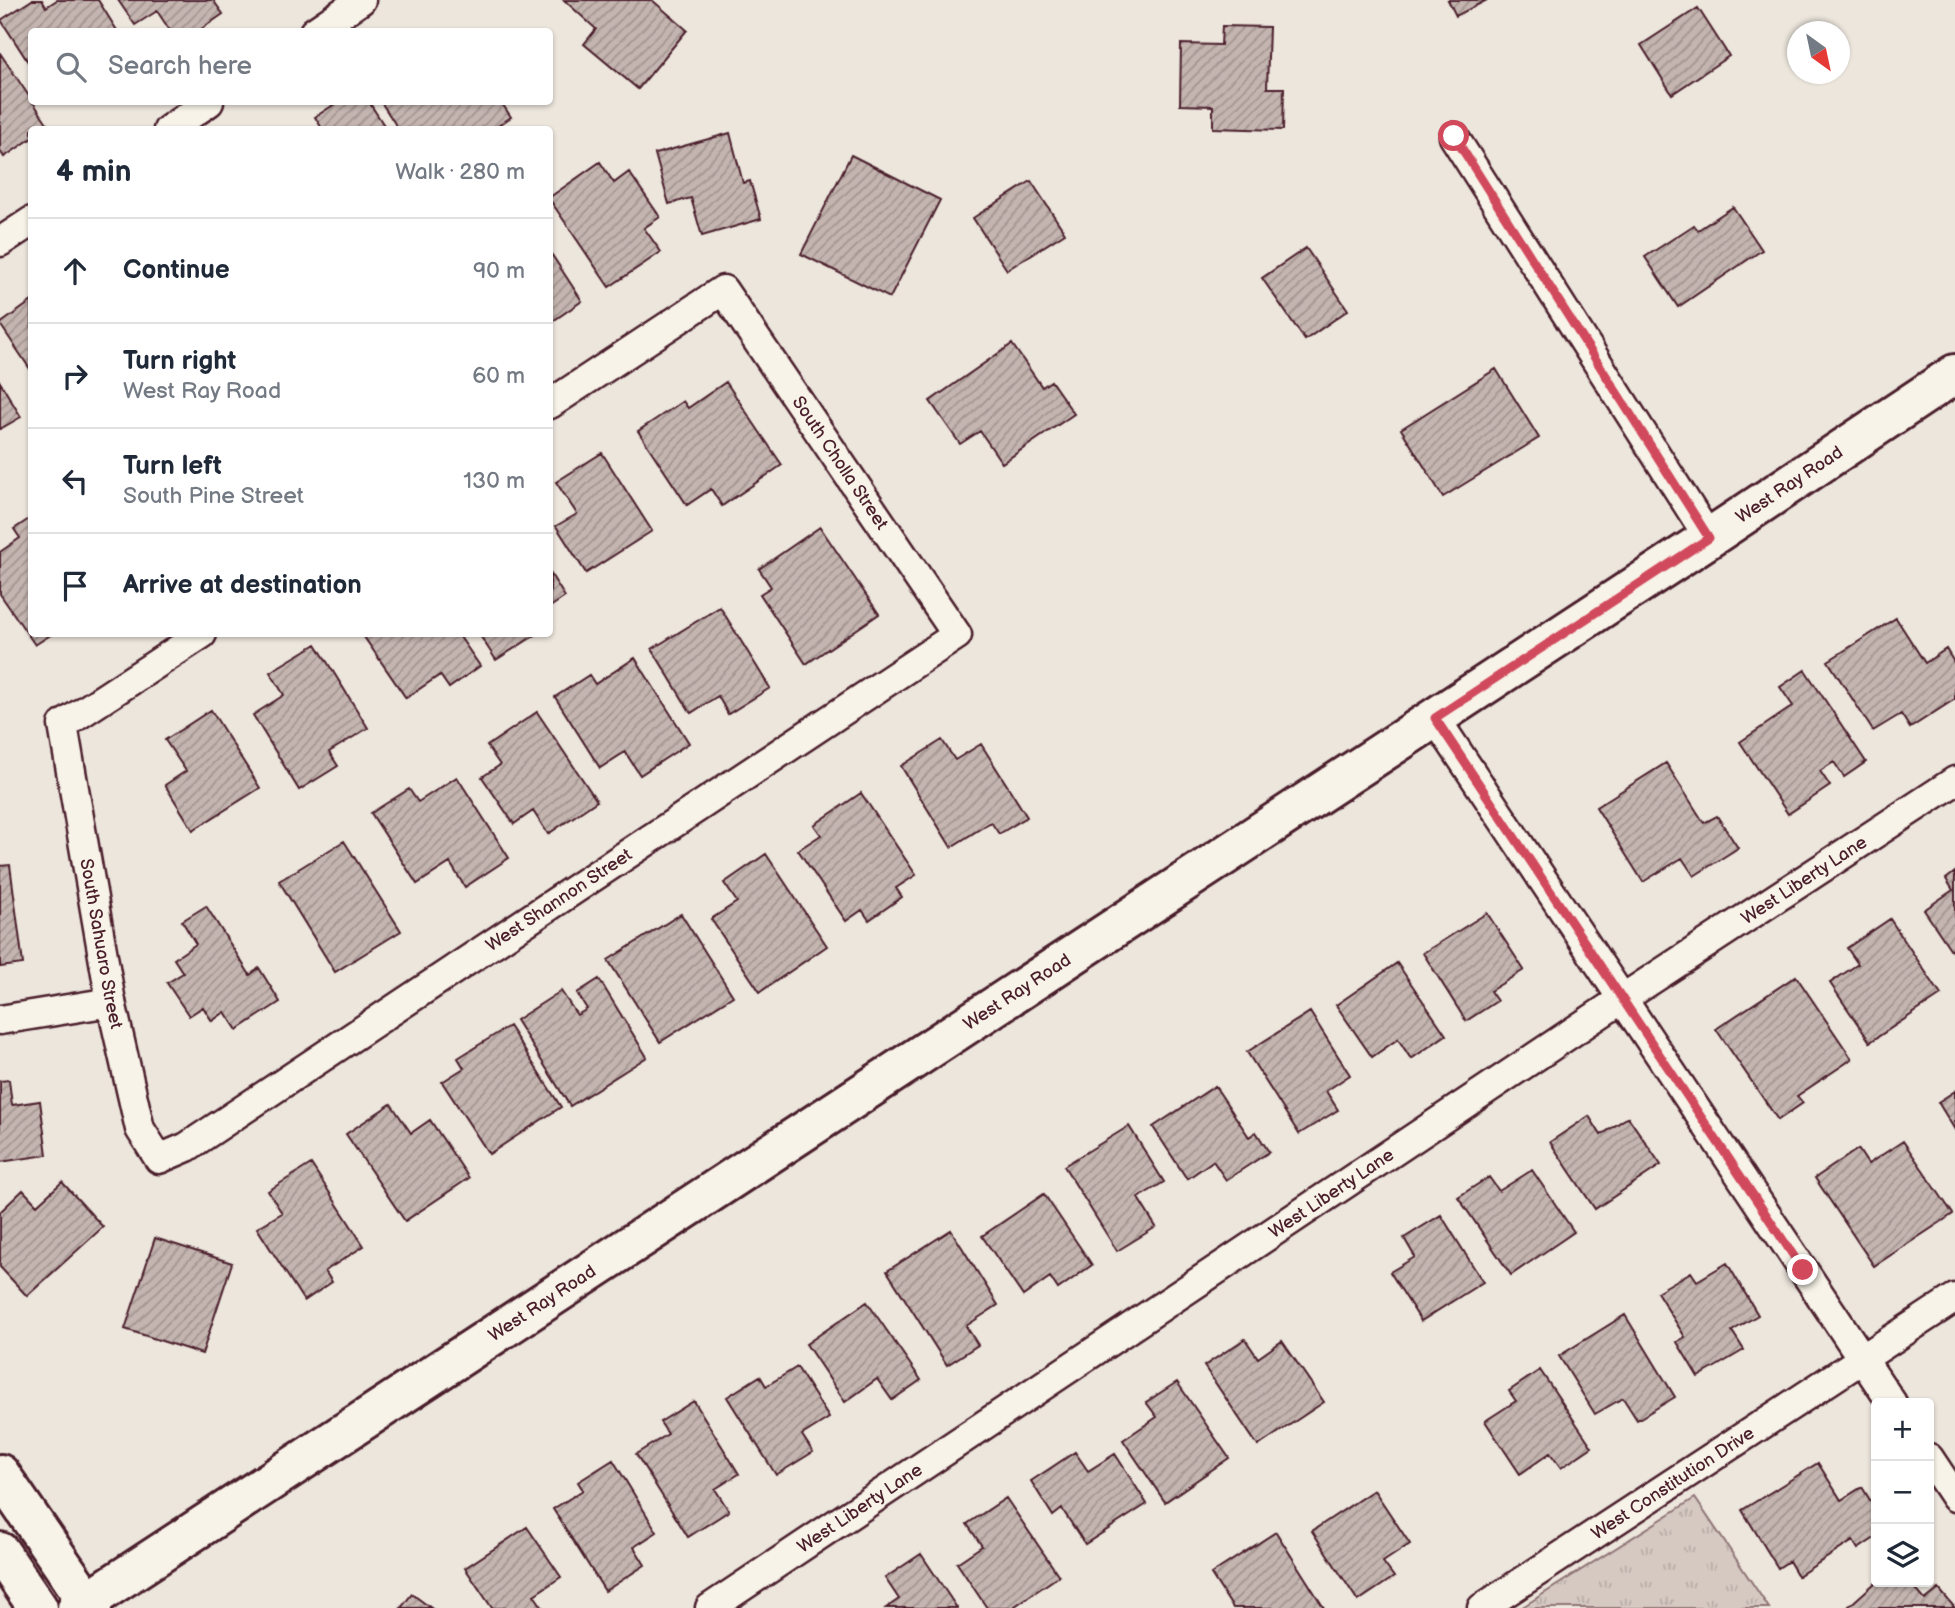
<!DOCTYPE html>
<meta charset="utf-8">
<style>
:root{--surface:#fff;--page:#f2f2f3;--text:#1f2937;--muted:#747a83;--line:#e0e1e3}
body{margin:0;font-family:"Balsamiq Sans",sans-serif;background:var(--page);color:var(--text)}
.controls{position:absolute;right:21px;bottom:21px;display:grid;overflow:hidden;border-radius:7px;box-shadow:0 2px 5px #0004}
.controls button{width:63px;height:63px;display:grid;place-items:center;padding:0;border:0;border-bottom:2px solid var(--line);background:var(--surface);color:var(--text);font:35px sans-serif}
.compass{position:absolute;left:1787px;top:21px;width:63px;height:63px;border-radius:50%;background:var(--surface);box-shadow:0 2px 5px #0004;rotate:147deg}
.stop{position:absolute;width:21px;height:21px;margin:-16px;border:5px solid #d1495b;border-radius:50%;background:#fff}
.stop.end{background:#d1495b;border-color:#fff;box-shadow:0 2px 7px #0008}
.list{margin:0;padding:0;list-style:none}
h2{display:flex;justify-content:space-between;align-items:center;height:91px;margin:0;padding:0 28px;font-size:30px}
h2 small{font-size:23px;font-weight:400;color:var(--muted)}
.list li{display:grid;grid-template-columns:46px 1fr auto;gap:21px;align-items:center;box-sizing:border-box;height:105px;padding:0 28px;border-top:2px solid var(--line)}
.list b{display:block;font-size:26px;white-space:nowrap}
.list p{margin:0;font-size:23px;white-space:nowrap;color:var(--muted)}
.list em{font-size:23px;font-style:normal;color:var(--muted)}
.icon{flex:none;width:38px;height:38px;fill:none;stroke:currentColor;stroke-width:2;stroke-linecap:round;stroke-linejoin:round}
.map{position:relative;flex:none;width:1955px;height:1608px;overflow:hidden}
.search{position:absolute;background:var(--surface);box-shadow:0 2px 5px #0004;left:28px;top:28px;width:525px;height:77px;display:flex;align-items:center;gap:18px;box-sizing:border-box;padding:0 24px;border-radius:7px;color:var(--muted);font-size:26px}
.panel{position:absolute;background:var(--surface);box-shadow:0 2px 5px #0004;left:28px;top:126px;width:525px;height:511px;border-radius:7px}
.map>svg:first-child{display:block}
.park{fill:url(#park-tufts);stroke:#907476;stroke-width:2}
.building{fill:url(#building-hatch);stroke:#4a1f2b;stroke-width:2}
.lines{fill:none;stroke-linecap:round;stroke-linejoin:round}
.street-casing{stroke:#4a1f2b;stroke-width:33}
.secondary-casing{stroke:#4a1f2b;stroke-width:44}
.primary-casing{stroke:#4a1f2b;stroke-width:44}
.street{stroke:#f7f3e8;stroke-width:28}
.secondary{stroke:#f7f3e8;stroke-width:38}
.primary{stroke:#f7f3e8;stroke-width:38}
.route{stroke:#d1495b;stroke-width:9}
.labels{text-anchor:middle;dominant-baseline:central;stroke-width:7;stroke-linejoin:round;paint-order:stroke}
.street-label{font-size:18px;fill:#4a1f2b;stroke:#f7f3e8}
</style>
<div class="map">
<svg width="1955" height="1608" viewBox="0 0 1955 1608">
<defs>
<pattern id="park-tufts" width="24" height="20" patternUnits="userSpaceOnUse" patternTransform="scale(1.75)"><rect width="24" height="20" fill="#d5c9c2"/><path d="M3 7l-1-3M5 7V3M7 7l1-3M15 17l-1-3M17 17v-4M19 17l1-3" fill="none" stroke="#b8aca7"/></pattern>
<pattern id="building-hatch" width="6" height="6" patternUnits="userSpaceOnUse" patternTransform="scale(1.75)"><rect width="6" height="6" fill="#c4b5b0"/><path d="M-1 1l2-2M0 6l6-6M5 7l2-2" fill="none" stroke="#a1938f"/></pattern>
</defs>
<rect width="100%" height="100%" fill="#ece6dd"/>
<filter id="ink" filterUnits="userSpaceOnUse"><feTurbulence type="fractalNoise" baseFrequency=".0143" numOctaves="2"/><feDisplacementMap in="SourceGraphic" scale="14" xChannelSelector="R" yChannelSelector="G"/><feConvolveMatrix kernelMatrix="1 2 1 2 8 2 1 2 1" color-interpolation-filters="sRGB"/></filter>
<g filter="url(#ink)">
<!-- park -->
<path class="park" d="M 1695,1498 L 1769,1608 L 1521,1608 Z"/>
<!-- building -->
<path class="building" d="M 32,0 L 42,0 L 46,7 L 57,0 L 98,0 L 118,32 L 32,32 L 32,68 L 1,20 Z
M 118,0 L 213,0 L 223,14 L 197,32 L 171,32 L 157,11 L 135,25 Z
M 564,0 L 652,0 L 687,30 L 638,89 L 584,44 L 596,29 Z
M 1448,0 L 1487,0 L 1456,16 Z
M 1698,8 L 1729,56 L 1672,94 L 1641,45 Z
M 1222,26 L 1269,27 L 1267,88 L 1284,88 L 1283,130 L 1213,128 L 1213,106 L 1180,105 L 1181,44 L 1221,45 Z
M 0,53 L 49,126 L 44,130 L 32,130 L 32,138 L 4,157 L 0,151 Z
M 338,102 L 369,102 L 387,130 L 323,130 L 315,117 Z
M 381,102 L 501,102 L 511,117 L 492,130 L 399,130 Z
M 730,133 L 743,183 L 750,181 L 761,219 L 702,236 L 691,198 L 669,204 L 655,154 Z
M 851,155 L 940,200 L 890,298 L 801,254 Z
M 600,162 L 614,183 L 629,172 L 660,217 L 644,228 L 661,252 L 609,287 L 550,200 L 550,197 Z
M 1031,181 L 1065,233 L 1007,270 L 973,218 Z
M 1733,207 L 1762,250 L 1678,307 L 1645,257 L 1694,225 L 1698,230 Z
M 1306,248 L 1348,310 L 1305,340 L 1262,278 Z
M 550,252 L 582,301 L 550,323 Z
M 32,301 L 32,372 L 0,324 Z
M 1012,344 L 1042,387 L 1051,381 L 1074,414 L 1002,463 L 980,431 L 960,444 L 930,401 Z
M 1496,369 L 1539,438 L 1443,497 L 1401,429 Z
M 0,382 L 21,417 L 0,429 Z
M 726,382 L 782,465 L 722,506 L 711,489 L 687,505 L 638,431 L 683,401 L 688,408 Z
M 602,453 L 652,531 L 586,573 L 556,526 L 577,514 L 556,482 Z
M 32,517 L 32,634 L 52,634 L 35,645 L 0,594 L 0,552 L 20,538 L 14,529 Z
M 820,527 L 879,614 L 806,664 L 760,594 L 771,587 L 759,569 Z
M 550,573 L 565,597 L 550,607 Z
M 720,607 L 770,688 L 728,714 L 718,696 L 691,713 L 652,649 Z
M 1896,618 L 1925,663 L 1946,649 L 1955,664 L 1955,699 L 1910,728 L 1901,714 L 1873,731 L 1828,661 Z
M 362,634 L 458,634 L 480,666 L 449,688 L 440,675 L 406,698 Z
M 479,634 L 537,634 L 496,660 Z
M 316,644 L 368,728 L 329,752 L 338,766 L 299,790 L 253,715 L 284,695 L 270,672 Z
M 635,658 L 689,743 L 640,775 L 625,752 L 600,768 L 555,697 L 589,675 L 595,684 Z
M 1805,670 L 1866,762 L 1844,777 L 1834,762 L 1820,771 L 1830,786 L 1788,814 L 1740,742 L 1793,706 L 1780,687 Z
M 211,710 L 260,788 L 193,830 L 165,785 L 186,771 L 165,740 Z
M 537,712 L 597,801 L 548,834 L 533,811 L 514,824 L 482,777 L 500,765 L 487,746 Z
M 942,740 L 955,760 L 981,744 L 1027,817 L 999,834 L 991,822 L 951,847 L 901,766 Z
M 1666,763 L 1704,823 L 1717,816 L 1738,848 L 1694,876 L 1682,858 L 1643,882 L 1596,807 Z
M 457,777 L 509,858 L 465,887 L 450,863 L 417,884 L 371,813 L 409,789 L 418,802 Z
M 861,793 L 916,875 L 896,888 L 902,897 L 869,920 L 862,910 L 846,921 L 798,850 L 821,835 L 814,825 Z
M 344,841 L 401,931 L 335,972 L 279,881 Z
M 766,854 L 827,946 L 760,992 L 711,919 L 737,902 L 724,883 Z
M 10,865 L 23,964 L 0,967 L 0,866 Z
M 1955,872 L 1955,956 L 1924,910 L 1953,890 L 1946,879 Z
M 206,906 L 250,975 L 259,968 L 280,1002 L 237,1030 L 225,1012 L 212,1021 L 203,1007 L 189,1016 L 167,983 L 183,973 L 174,959 L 196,944 L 182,921 Z
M 1487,913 L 1524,970 L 1490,991 L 1497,1001 L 1466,1021 L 1423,953 Z
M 681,914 L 733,996 L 660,1042 L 608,960 Z
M 1890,919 L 1941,995 L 1870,1042 L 1830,983 L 1858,964 L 1847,948 Z
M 1397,963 L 1446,1035 L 1411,1059 L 1398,1039 L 1372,1057 L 1336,1005 Z
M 1796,976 L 1852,1059 L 1797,1096 L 1803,1103 L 1778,1120 L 1716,1029 Z
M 599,979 L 647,1057 L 570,1106 L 516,1020 L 561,991 L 577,1015 L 587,1009 L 577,993 Z
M 1310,1012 L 1350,1075 L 1326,1091 L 1338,1110 L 1299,1134 L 1247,1052 Z
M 509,1026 L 561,1107 L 489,1154 L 442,1082 L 464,1068 L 458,1058 Z
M 9,1080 L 12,1105 L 40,1101 L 47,1155 L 0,1162 L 0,1081 Z
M 1215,1086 L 1249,1137 L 1256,1132 L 1269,1152 L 1226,1180 L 1213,1161 L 1187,1179 L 1153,1127 Z
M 1955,1091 L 1955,1130 L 1938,1102 Z
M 391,1104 L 411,1133 L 430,1120 L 469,1178 L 405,1221 L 346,1134 Z
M 1589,1116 L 1601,1135 L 1628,1117 L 1661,1165 L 1595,1209 L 1550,1142 Z
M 1129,1126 L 1164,1182 L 1138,1198 L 1156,1227 L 1117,1251 L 1064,1166 Z
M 1903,1141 L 1953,1214 L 1874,1266 L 1815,1178 L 1858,1149 L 1868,1164 Z
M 311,1164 L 364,1246 L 325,1271 L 332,1282 L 304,1301 L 257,1228 L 282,1213 L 268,1191 Z
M 1532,1170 L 1574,1232 L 1511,1275 L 1458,1197 L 1489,1177 L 1499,1191 Z
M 62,1182 L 103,1227 L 27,1296 L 0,1267 L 0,1212 L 23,1190 L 37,1205 Z
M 1044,1194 L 1092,1265 L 1058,1289 L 1050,1277 L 1023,1296 L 982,1236 Z
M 1441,1215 L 1483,1282 L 1421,1321 L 1390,1272 L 1415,1257 L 1404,1238 Z
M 951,1230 L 998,1305 L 966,1326 L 978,1345 L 947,1365 L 887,1271 Z
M 155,1238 L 232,1263 L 202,1354 L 125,1329 Z
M 1727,1263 L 1758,1315 L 1732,1331 L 1744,1350 L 1698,1377 L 1677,1342 L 1685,1337 L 1657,1292 L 1691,1272 L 1697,1281 Z
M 867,1302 L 921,1380 L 892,1400 L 877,1379 L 845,1402 L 806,1344 Z
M 1625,1315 L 1675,1397 L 1637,1420 L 1623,1398 L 1595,1414 L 1559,1356 Z
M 1245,1339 L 1258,1358 L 1282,1341 L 1324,1402 L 1258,1446 L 1204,1366 Z
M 797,1367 L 829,1418 L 802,1435 L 813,1452 L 776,1475 L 727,1397 L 760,1376 L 766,1386 Z
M 1540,1370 L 1592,1447 L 1561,1468 L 1550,1453 L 1520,1474 L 1485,1421 L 1516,1401 L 1509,1391 Z
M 1177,1382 L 1229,1458 L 1165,1502 L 1123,1440 L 1157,1417 L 1146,1402 Z
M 694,1401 L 739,1474 L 715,1489 L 729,1511 L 688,1537 L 636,1454 L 668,1434 L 660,1422 Z
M 1075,1452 L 1088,1471 L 1115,1454 L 1147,1504 L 1085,1544 L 1062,1509 L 1053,1516 L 1031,1481 Z
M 613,1460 L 657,1532 L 634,1547 L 645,1565 L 605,1591 L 553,1509 L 583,1490 L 578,1482 Z
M 1818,1463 L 1841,1500 L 1862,1487 L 1876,1510 L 1876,1537 L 1858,1549 L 1853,1541 L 1798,1576 L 1789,1561 L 1778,1568 L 1742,1510 Z
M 1374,1490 L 1410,1544 L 1383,1562 L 1394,1577 L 1358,1601 L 1312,1531 Z
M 1006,1498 L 1059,1576 L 1012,1608 L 987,1608 L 957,1563 L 982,1546 L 967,1524 Z
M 527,1527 L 561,1577 L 534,1595 L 543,1608 L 492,1608 L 465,1568 Z
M 1276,1532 L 1324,1608 L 1233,1608 L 1211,1574 Z
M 921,1554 L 957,1608 L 886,1608 L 899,1599 L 885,1578 Z
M 1876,1582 L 1914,1582 L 1911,1584 L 1925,1600 L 1939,1589 L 1955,1608 L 1847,1608 Z
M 412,1594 L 431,1608 L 401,1608 Z"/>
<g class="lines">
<!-- street casing -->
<g class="street-casing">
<g id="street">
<path d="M 314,32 L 361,0"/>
<path d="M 168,130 L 209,102"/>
<path d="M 1454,137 L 1709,538"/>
<path d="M 0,242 L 32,221"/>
<path id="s1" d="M 202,634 L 63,725 L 111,1002 L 140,1129 L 159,1159 L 187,1147 L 957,635 L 723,290 L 550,404"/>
<path d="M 1435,718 L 1892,1403"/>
<path d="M 0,1020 L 111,1002"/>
<path d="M 1929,1458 L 1955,1497"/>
<path id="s2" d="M 710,1608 L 1622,999 L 1955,781"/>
<path id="s3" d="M 1482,1608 L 1955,1298"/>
</g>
</g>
<!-- secondary casing -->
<g class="secondary-casing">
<path id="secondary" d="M 0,1474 L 92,1608
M 0,1552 L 38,1608"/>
</g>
<!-- primary casing -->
<g class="primary-casing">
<g id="primary">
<path id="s4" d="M 77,1608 L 1709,538 L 1955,374"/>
</g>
</g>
<!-- street -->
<use href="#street" class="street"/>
<!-- secondary -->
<use href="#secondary" class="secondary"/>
<!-- primary -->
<use href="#primary" class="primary"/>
</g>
</g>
<g class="lines" filter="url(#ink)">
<!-- route -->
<path class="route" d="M 1454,136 L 1709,538 L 1435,718 L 1803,1270"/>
</g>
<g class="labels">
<!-- street labels -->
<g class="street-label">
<text transform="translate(840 463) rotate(56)">South Cholla Street</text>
<text stroke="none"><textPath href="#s4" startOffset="2048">West Ray Road</textPath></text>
<text stroke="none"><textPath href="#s2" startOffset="1314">West Liberty Lane</textPath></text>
<text stroke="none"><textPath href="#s1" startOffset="1090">West Shannon Street</textPath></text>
<text stroke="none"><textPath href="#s1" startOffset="388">South Sahuaro Street</textPath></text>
<text stroke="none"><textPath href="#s4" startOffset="1124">West Ray Road</textPath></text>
<text stroke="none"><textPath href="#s2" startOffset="747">West Liberty Lane</textPath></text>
<text stroke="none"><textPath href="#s4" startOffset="556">West Ray Road</textPath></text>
<text stroke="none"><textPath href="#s3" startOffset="228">West Constitution Drive</textPath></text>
<text stroke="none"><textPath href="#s2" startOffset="180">West Liberty Lane</textPath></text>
</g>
</g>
</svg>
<div class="controls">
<button>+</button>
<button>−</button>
<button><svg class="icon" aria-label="layers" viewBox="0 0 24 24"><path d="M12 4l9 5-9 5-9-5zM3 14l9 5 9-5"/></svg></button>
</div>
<svg class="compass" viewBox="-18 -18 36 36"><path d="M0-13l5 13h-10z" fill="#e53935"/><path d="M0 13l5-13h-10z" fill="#747a83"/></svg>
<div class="stop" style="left:1454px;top:136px"></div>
<div class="stop end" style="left:1803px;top:1270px"></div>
<div class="search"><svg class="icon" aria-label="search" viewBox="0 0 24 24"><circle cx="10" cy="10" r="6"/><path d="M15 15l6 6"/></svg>Search here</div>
<section class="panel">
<h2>4 min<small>Walk · 280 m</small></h2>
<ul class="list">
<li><svg class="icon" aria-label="ahead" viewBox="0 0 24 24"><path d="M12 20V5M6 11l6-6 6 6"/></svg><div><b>Continue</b></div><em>90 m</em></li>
<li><svg class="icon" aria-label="right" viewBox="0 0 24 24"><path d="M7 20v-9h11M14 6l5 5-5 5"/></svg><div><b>Turn right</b><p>West Ray Road</p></div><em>60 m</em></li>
<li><svg class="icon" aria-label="left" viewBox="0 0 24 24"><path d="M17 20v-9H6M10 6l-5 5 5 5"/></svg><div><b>Turn left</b><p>South Pine Street</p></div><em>130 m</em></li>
<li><svg class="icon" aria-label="arrive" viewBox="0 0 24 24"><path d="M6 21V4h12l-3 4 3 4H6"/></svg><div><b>Arrive at destination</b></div></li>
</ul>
</section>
</div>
